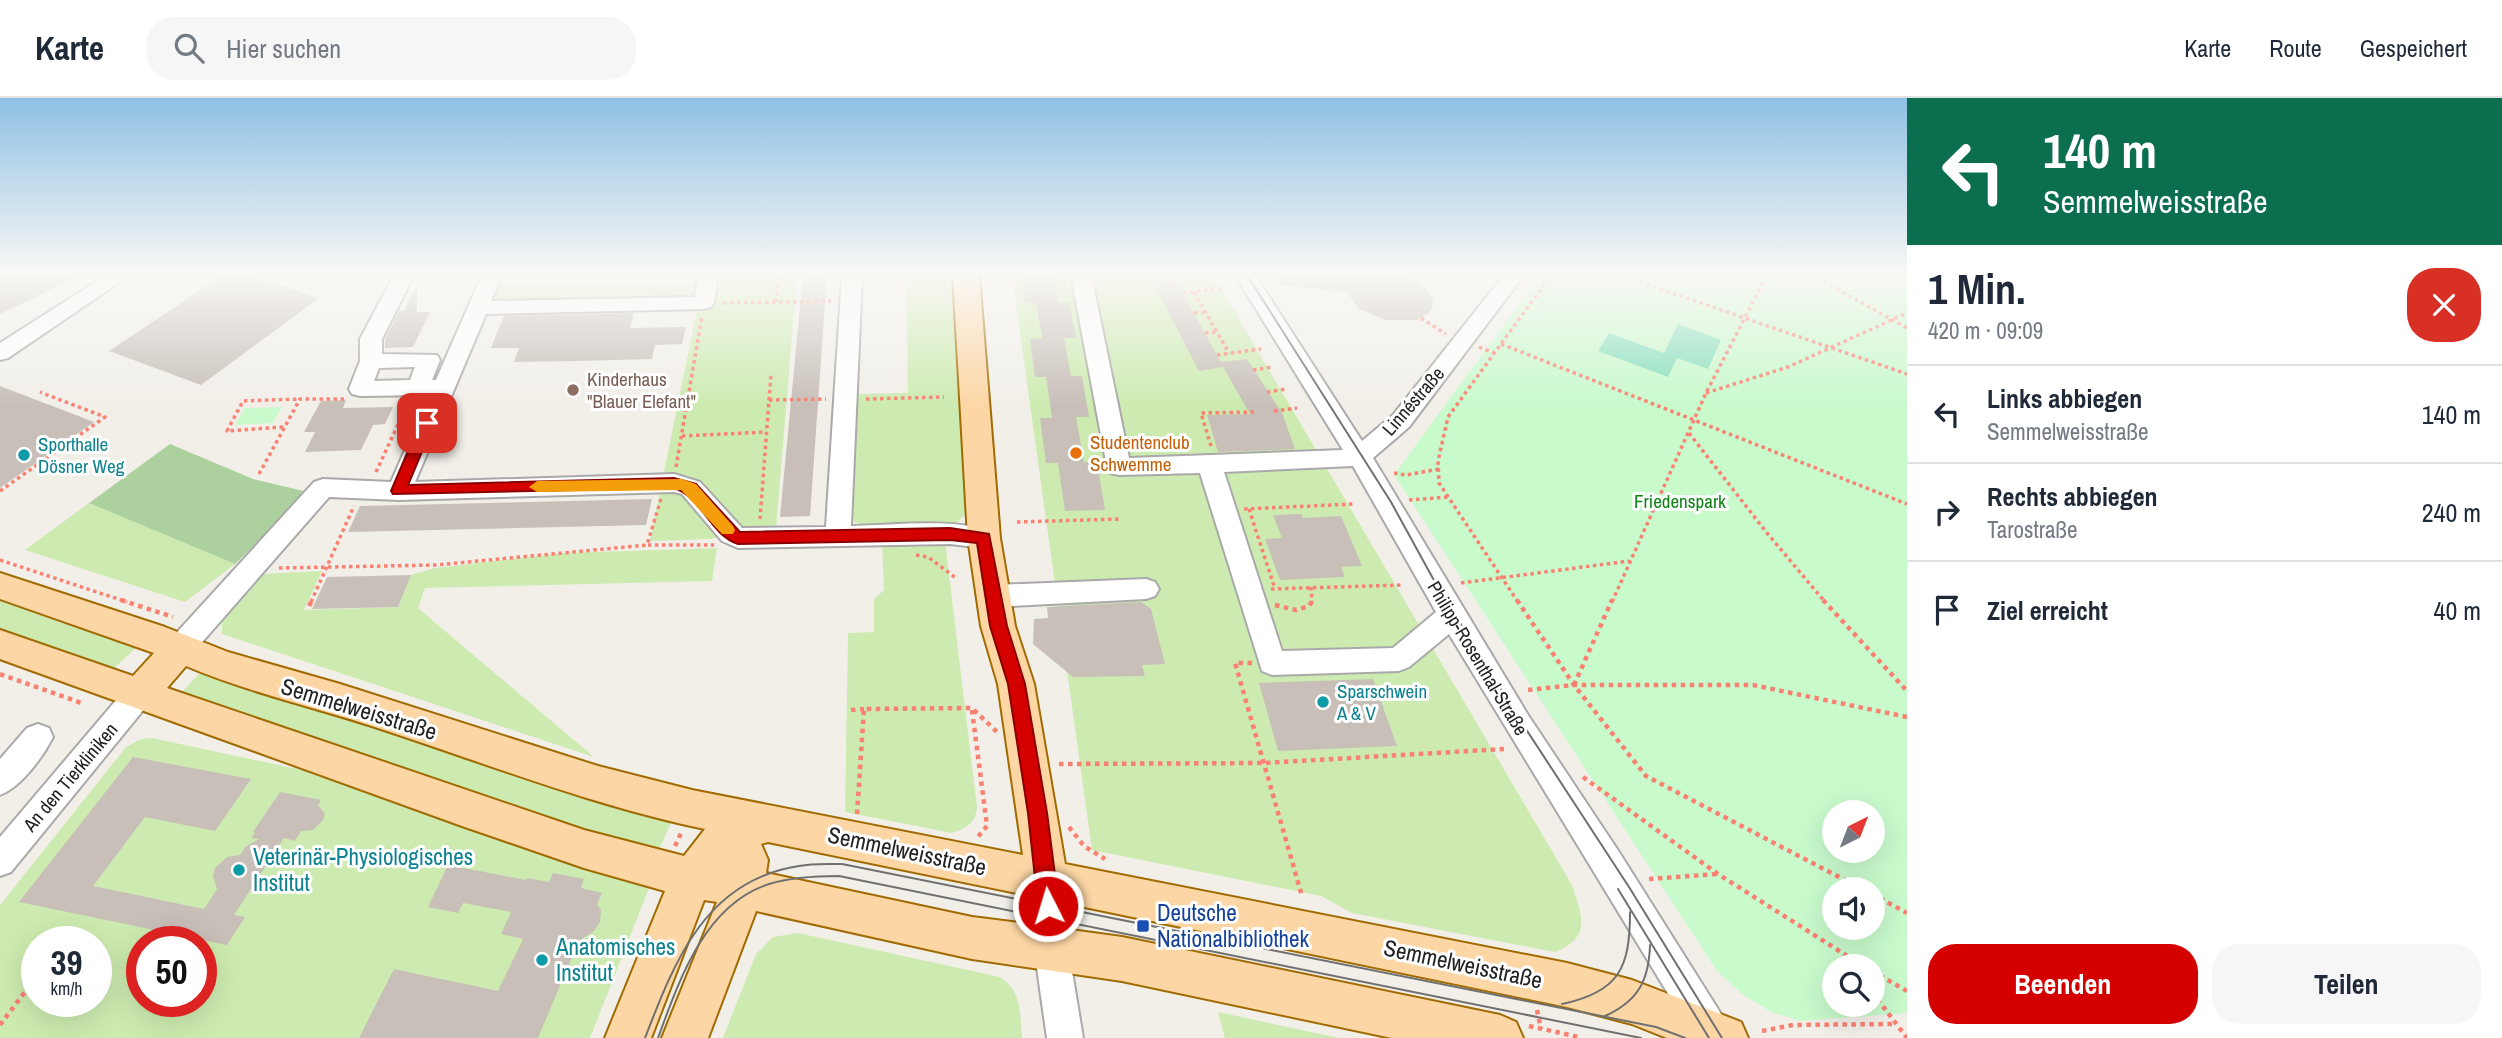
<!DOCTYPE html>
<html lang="de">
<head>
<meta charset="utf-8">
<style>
  :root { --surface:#fff; --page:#f6f6f7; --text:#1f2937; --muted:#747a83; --line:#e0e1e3; --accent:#d40000 }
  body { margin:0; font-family:"Archivo Narrow",sans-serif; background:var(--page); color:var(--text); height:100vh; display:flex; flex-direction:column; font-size:26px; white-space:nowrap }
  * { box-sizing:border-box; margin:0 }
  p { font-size:23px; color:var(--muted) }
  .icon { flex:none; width:38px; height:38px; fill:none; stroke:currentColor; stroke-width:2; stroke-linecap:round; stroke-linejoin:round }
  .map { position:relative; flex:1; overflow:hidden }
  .panel { display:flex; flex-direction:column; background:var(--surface); width:595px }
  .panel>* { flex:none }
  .top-card { background:#0b6e4f; color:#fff; overflow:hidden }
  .needle { width:46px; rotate:42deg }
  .controls { position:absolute; left:1822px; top:702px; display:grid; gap:14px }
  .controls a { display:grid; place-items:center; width:63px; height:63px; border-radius:50%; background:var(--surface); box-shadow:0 7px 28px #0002; font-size:35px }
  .speed { position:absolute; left:21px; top:828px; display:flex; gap:14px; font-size:35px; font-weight:700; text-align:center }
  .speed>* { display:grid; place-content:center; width:91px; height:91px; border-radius:50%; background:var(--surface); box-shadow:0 7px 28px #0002; line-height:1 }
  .speed small { font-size:18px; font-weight:400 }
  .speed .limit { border:10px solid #d22; background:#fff; color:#111 }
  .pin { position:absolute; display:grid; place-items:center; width:60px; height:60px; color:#fff; margin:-30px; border-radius:14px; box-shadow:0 4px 10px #0006 }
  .me { position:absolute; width:77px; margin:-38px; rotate:355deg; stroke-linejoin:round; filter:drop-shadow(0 0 5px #0008) }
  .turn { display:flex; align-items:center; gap:24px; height:147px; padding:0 21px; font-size:32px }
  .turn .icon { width:91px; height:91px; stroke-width:2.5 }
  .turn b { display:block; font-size:49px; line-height:60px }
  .round { display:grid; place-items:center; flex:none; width:74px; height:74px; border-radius:28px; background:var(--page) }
  .head { display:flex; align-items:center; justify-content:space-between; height:119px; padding:0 21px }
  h1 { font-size:42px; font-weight:700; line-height:52px }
  .cta { display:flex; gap:14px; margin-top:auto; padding:14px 21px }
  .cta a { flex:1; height:80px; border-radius:28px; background:var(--accent); color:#fff; font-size:28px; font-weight:700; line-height:80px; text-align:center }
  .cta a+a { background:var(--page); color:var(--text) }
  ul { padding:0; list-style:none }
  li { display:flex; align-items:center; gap:21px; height:98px; padding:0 21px; border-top:2px solid var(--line) }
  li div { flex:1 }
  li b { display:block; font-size:26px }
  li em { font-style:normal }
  header { display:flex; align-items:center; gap:42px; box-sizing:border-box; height:98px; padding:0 35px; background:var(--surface); border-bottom:2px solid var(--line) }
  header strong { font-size:33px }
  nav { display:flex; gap:38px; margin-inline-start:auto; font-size:24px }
  .search { width:490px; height:63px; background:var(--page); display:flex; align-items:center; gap:18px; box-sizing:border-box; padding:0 24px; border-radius:28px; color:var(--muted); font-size:26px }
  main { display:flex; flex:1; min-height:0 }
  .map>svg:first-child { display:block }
  .grass { fill:#cdebb0; fill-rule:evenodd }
  .forest { fill:#add19e }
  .park { fill:#c8facc; fill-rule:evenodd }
  .pitch { fill:#88e0be }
  .building { fill:#c7bfb8 }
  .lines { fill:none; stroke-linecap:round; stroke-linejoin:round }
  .minor-casing { stroke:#a9a9a9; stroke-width:4 }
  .major-casing { stroke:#a06b00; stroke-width:4 }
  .path-far1 { stroke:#fa8072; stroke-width:3.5; stroke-dasharray:3.5 3.5; stroke-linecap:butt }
  .path { stroke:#fa8072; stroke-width:4.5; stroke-dasharray:4.5 4.5; stroke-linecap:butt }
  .minor { fill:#fff; fill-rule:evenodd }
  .major { fill:#fcd6a4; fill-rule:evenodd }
  .tram { stroke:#707070; stroke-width:2 }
  .route { fill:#d40000; stroke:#8a0000; stroke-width:2 }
  .slow { fill:#f59e0b }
  .education-dot { fill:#8d6e63; stroke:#fff; stroke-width:2.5 }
  .food-dot { fill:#e8710a; stroke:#fff; stroke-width:2.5 }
  .culture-dot { fill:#0f9aa8; stroke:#fff; stroke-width:2.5 }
  .transit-dot { fill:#1a4fb4; stroke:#fff; stroke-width:2.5 }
  .labels { text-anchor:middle; stroke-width:6; stroke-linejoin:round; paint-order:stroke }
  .education-label { font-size:19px; fill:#785e54; stroke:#fff; text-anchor:start }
  .street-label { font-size:19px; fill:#222; stroke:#fff }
  .food-label { font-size:19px; fill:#c56008; stroke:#fff; text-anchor:start }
  .culture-label { font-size:19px; fill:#0d838f; stroke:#fff; text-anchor:start }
  .park-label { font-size:19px; fill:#0c8416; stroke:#fff }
  .near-street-label { font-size:23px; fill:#222; stroke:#fff }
  .near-culture-label { font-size:23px; fill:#0d838f; stroke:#fff; text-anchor:start }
  .near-transit-label { font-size:23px; fill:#164399; stroke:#fff; text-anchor:start }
</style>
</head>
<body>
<header>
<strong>Karte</strong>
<div class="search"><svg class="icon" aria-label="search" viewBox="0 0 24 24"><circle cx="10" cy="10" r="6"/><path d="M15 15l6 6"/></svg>Hier suchen</div>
<nav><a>Karte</a><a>Route</a><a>Gespeichert</a></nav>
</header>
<main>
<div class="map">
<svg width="1907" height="940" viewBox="0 0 1907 940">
  <rect width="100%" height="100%" fill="#f2efe9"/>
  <g class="grass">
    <path d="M704 177H797L776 431H750L711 441 650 443Z"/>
    <path d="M906 177H952L967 414 957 425 864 429 854 423 852 416 857 296 908 295Z"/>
    <path d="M1012 177H1213L1572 787C1582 818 1592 839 1555 854L1352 815 1321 798 1092 752Z"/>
    <path d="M498 187H698L694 204 488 207Z"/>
    <path d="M89 405 235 466 185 504 25 452Z"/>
    <path d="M945 443 977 710C975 726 966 730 952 735L845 714 848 535 874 534V501L884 492 882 445Z"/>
    <path d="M717 450 712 483 425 490 418 510 594 659 222 536V522L263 476 322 473 304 512 398 509 411 477 435 470 564 455Z"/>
    <path d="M0 499 140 546 110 574 0 536Z"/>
    <path d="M200 575 275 600 304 607 675 716 656 758 178 598Z"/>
    <path d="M152 640 302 672 649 790 590 940H0V807L126 649 141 641ZM37 844H96V903H37ZM142 844H201V903H142Z"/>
    <path d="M798 835 1000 879C1022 893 1020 916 1022 940H723L756 856 773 839Z"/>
    <path d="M1218 914 1339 940H1225Z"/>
  </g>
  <path class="forest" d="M170 346 253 381 308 394 235 466 89 405Z"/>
  <g class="park">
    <path d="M1540 177H1907V915L1801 923 1771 914 1742 896 1717 873 1394 377ZM1834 714H1872V752H1834ZM1834 791H1872V830H1834ZM1834 868H1872V906H1834Z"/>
    <path d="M282 309 273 325 235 327 245 310Z"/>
  </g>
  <path class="pitch" d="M1678 226 1721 242 1708 271 1677 260 1668 279 1598 253 1609 235 1664 255Z"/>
  <g class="building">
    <path d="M0 177H81L0 216Z"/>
    <path d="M223 177H247L319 200 201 287 109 253Z"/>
    <path d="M803 177H827L810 418 780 419Z"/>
    <path d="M1022 177H1054L1058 205 1069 204 1076 240H1064L1071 278H1082L1089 319H1076L1084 364H1097L1105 412 1065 413 1058 365H1046L1040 320H1052L1046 279H1035L1030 241 1042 240 1036 205H1025Z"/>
    <path d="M1281 177H1399L1415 183 1428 193 1433 202 1432 210 1428 216 1417 222H1385L1358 210 1347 194 1281 187Z"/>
    <path d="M1175 181 1221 264 1247 261 1282 315 1295 351 1218 354 1207 317 1250 316 1223 269 1199 273 1152 183Z"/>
    <path d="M417 187V214H430L413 249 385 250V242L399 213H404Z"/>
    <path d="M634 215 630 230 686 229 682 246 655 247 652 261 578 263 514 264 519 250H491L504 218Z"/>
    <path d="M0 288 94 324 0 390Z"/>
    <path d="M346 302 343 310 393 309 385 326 373 327 361 352 305 354 315 334H304L321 303Z"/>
    <path d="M652 401 646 427 348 434 360 408Z"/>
    <path d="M1301 416 1303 420 1341 418 1362 468 1341 469 1345 479 1280 482 1265 441 1282 440 1273 417Z"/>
    <path d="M411 477 398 509 312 511 327 479Z"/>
    <path d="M1141 504 1151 511 1165 566 1142 567 1145 578 1073 579 1033 546 1034 521 1048 520 1047 509Z"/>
    <path d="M1373 581 1397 648 1278 653 1259 585Z"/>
    <path d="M133 659 251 681 215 733 145 719 93 788 204 811 217 791 213 778 215 770 227 759 240 757 245 749 259 741 251 740 255 735 253 734 280 694 321 702 318 707 325 716 323 722 313 732 301 733 295 743 284 740 234 817 245 819 227 847 19 804Z"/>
    <path d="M448 767 526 782 527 780 549 784 553 775 584 781 581 790 602 795 597 806 601 812 600 824 593 834 583 840 575 852 538 940H359L394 871 498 893 523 841 501 836 511 814 463 805 458 815 428 809Z"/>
  </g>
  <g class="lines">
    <g class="minor-casing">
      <g id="minor">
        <path d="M107 177H130L8 260 0 262V245Z"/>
        <path d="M394 177H414L382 241V256L437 257 440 262 432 282H436L482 177H502L491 203 695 199 698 177H718L714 205 711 209 704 211 486 216 415 384 674 376 700 384 742 430 826 429 842 177H862L851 428C897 427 949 420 993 433L997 440 993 447 984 450 950 446 738 450 722 443 682 396 674 394 399 402 329 399 190 558 180 561 170 558 166 550 170 542 314 384 323 381 391 384 429 297 360 298 352 296 349 291 360 263V241ZM415 269 410 282 374 283 379 270Z"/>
        <path d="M1071 177H1091L1129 360 1343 352 1235 177H1255L1362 343 1393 317 1504 177H1524L1409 329 1373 360 1528 617 1619 754 1728 927 1733 940H1695L1449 536 1409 569 1399 573 1272 577 1262 573 1200 375 1119 377 1110 375 1107 369ZM1353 368 1436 514 1393 550 1282 553 1224 374Z"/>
        <path d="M1146 481 1155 484 1159 491 1155 498 1146 501 994 509 985 505 981 498 985 491 994 487Z"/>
        <path d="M139 584 149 587 153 596 149 605 11 774 0 778V739L129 587Z"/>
        <path d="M38 626 49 630 53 639C43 659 21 689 0 697V661L27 630Z"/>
        <path d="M1051 832 1063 837 1068 849 1083 940H1047L1034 849 1039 837Z"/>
      </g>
    </g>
    <g class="major-casing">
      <path id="major" d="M953 177H979L1000 440 1015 528 1034 586 1065 766 1567 865 1632 882 1741 924 1748 940H1667L1632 926 1567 909 1070 806 1071 832 1122 839 1500 917 1516 924 1523 940H1392L1122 883 972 861 756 813 708 940H662L717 804 704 802 651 940H605L665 793 584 770 462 728 0 561V532L133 578 154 555 0 501V475L165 529 228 554 340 586 598 668 692 692 1023 757 998 586 981 528 968 440ZM186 568C250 595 318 610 384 632 490 667 595 708 705 731L684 758 584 732 167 590ZM768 744 1027 797 1028 826 972 819 766 775 768 762 761 746Z"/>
    </g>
    <g class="path-far1">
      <path d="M1198 177H1201"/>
      <path d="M1620 177 1907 276"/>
      <path d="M1812 177 1907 230"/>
      <path d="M1194 194 1229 255"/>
      <path d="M1183 195 1225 190"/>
      <path d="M776 204 779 177"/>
      <path d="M723 205 831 203"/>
      <path d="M1194 215 1205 214"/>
      <path d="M1421 220 1446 236"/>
      <path d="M1205 235 1217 234"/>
      <path d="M1501 246 1907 406"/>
      <path d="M1479 249 1494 255"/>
      <path d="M1217 257 1261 251"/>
      <path d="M1253 272 1272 269"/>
      <path d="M1267 294 1286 291"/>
      <path d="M1706 295 1788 269 1907 215"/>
      <path d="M866 301 944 299"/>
      <path d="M769 302 826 301"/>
      <path d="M1274 313 1297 310"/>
      <path d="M283 329 227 333 243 303 300 301"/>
      <path d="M1689 335 1767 435 1825 504"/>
      <path d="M682 338 765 334"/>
      <path d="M1211 348 1201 315 1254 314"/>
      <path d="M676 369 702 218"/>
      <path d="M376 374 408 305"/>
      <path d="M1394 375 1406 377 1439 371"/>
      <path d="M259 376 300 301H345"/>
      <path d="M0 393 105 319 40 294"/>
      <path d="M661 401 647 447H714"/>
      <path d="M1409 402 1448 399"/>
      <path d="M1244 411 1354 406"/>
      <path d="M1249 411 1275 491"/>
      <path d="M760 421 771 276"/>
      <path d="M1017 424 1120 421"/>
      <path d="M916 457 928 459 956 480"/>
      <path d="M0 462 127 504"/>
      <path d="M279 470 436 467 647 447"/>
      <path d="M1461 485 1629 463"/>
      <path d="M1311 489 1312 504"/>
      <path d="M1271 491 1403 487"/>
      <path d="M311 504 354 408"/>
      <path d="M1518 504 1439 385 1438 363 1448 319 1551 177"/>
      <path d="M1612 504 1706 295 1767 177"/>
    </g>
    <g class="path">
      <path d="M121 502 173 519"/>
      <path d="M1517 502 1574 587 1646 678 1862 791"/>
      <path d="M1823 502 1907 593"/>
      <path d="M1275 507 1296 512 1309 508 1313 502"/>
      <path d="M309 508 312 502"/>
      <path d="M1252 565H1235L1302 798"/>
      <path d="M0 576 84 606"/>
      <path d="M1574 587 1612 502"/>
      <path d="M1528 592 1574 587H1753L1907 619"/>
      <path d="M851 612 864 611"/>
      <path d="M972 612 987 728 977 740"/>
      <path d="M1059 666 1264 665 1504 651"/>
      <path d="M1583 679 1718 776 1863 868"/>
      <path d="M857 716 864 611 972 610 997 634"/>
      <path d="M1069 729 1084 748 1105 761"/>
      <path d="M675 748 682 733"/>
      <path d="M1649 781 1717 776"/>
      <path d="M1872 796 1907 815"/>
      <path d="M62 844 72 830"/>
      <path d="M1872 873 1907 893"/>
      <path d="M1872 894 1907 940"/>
      <path d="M1537 912 1541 931"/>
      <path d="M0 927 37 878"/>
      <path d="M1529 928 1579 939"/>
      <path d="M1762 933 1793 927 1894 926"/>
    </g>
    <use href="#minor" class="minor"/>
    <use href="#major" class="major"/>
    <g class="tram">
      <path d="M1247 177 1391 404 1436 486 1522 625 1629 789 1722 940"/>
      <path d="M1618 791 1709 940"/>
      <path d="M1562 906C1619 894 1630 870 1630 814"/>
      <path d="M1603 919C1637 904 1649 884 1650 847"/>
      <path d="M645 940C675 862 706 782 799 768 813 765 828 766 842 766L1656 929 1685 940"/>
      <path d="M658 940C679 883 704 807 769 786 792 779 815 778 839 778L1641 940"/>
    </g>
  </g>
  <linearGradient id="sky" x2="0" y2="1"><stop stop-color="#8fc0e4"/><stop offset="0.57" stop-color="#f9f8f5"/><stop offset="1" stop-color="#f9f8f5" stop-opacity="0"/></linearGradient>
  <rect width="1907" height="308" fill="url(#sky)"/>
  <path class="route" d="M427 320 434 325 408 387 674 380 696 386 740 434 950 430 989 436 1007 528 1025 586 1047 715 1059 808 1056 815 1048 818 1041 815 1038 808 1028 715 1008 586 990 528 977 445 950 442 738 446C710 437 702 399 674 390L393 396 391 393 420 325Z"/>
  <path class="slow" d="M682 381 696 386 733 428 735 432 733 436H722L681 392 537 394 529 389 537 383Z"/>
  <circle class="education-dot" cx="573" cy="292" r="7"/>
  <circle class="food-dot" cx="1076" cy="355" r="7"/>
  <g class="culture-dot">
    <circle cx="24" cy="357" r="7"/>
    <circle cx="1323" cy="604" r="7"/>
    <circle cx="239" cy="772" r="7"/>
    <circle cx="542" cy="862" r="7"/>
  </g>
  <rect class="transit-dot" x="1136" y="821" width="14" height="14" rx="3.5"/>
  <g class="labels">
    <g class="education-label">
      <text x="587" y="288">Kinderhaus<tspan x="587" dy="22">"Blauer Elefant"</tspan></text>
    </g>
    <g class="street-label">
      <text transform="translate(1413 303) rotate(-49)" y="7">Linnéstraße</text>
      <text transform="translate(1478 560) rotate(59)" y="7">Philipp-Rosenthal-Straße</text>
      <text transform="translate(70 679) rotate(-50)" y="7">An den Tierkliniken</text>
    </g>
    <g class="food-label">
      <text x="1090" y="351">Studentenclub<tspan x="1090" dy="22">Schwemme</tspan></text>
    </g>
    <g class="culture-label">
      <text x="38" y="353">Sporthalle<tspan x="38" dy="22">Dösner Weg</tspan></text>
      <text x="1337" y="600">Sparschwein<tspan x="1337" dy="22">A &amp; V</tspan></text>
    </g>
    <g class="park-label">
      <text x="1680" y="410">Friedenspark</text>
    </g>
    <g class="near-street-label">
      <text transform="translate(359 611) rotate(17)" y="8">Semmelweisstraße</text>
      <text transform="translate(907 753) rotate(12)" y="8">Semmelweisstraße</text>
      <text transform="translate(1463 866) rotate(12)" y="8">Semmelweisstraße</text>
    </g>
    <g class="near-culture-label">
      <text x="253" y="767">Veterinär-Physiologisches<tspan x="253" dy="26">Institut</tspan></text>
      <text x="556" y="857">Anatomisches<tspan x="556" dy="26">Institut</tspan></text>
    </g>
    <g class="near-transit-label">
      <text x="1157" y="823">Deutsche<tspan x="1157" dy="26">Nationalbibliothek</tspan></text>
    </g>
  </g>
</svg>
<div class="controls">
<a><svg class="needle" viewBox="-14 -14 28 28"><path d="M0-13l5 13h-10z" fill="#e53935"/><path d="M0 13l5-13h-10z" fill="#747a83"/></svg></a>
<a><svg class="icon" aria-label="sound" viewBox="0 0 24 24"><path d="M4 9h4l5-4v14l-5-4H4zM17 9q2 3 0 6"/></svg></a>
<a><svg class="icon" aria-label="search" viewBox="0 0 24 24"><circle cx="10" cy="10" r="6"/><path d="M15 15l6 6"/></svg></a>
</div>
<div class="speed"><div>39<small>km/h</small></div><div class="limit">50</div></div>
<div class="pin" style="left:427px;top:325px;background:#d93025"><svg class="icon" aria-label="arrive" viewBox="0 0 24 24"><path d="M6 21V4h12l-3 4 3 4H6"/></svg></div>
<svg class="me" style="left:1048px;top:808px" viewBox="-20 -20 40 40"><circle r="17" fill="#d40000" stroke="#fff" stroke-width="3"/><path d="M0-11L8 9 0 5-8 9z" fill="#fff"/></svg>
</div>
<section class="panel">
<div class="top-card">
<div class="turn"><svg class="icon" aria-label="left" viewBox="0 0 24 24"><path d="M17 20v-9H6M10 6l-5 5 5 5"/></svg><div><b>140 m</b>Semmelweisstraße</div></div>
</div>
<div class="head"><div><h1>1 Min.</h1><p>420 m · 09:09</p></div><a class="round" style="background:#d93025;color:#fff"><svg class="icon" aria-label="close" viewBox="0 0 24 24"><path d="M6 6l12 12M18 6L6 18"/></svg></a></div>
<ul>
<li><svg class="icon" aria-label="left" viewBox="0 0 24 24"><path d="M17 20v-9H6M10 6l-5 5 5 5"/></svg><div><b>Links abbiegen</b><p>Semmelweisstraße</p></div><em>140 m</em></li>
<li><svg class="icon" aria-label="right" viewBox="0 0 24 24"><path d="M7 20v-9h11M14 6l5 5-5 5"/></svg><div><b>Rechts abbiegen</b><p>Tarostraße</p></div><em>240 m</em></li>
<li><svg class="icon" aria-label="arrive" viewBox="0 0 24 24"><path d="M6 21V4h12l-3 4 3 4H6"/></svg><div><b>Ziel erreicht</b></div><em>40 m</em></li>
</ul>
<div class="cta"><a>Beenden</a><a>Teilen</a></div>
</section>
</main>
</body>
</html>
